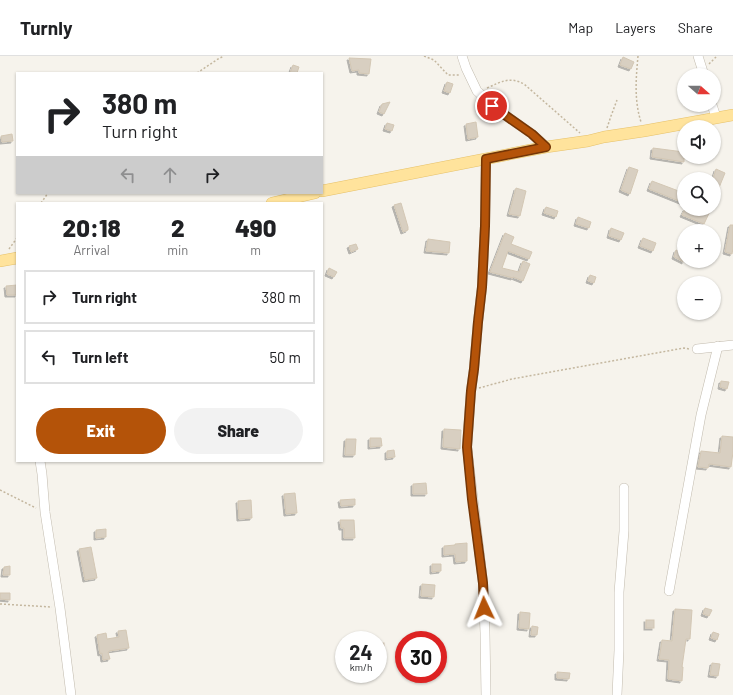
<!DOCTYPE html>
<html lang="en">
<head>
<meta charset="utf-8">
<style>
  :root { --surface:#fff; --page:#f2f2f2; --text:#202124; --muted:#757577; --line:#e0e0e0; --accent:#b45309 }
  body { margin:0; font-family:Barlow,sans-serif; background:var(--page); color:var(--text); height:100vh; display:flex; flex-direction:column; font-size:15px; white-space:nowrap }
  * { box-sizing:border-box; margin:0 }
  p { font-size:13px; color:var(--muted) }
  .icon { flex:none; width:22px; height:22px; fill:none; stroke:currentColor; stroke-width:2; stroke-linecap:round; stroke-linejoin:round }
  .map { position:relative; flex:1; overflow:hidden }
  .drawer { position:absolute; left:16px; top:146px; width:307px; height:260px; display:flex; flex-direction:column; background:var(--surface); border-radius:0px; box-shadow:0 1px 3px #0004 }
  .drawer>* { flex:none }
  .banner { position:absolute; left:16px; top:16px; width:307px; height:122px; border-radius:0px; box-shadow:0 1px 3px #0004; background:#fff; color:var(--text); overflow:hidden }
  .needle { width:26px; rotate:111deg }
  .fabs { position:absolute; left:677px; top:12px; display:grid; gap:8px }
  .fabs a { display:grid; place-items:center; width:44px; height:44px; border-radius:50%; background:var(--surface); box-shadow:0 1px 3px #0004; font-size:20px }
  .speed { position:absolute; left:335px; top:575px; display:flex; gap:8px; font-size:20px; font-weight:700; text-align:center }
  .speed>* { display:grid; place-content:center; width:52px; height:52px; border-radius:50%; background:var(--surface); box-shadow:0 1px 3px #0004; line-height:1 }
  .speed small { font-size:10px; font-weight:400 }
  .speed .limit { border:6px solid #d22; background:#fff; color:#111 }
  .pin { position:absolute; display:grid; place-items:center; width:34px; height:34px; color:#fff; margin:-17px; border:2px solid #fff; border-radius:50%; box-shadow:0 1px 4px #0007 }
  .me { position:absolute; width:44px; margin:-22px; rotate:358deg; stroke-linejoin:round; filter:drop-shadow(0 0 3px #0008) }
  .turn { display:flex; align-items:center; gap:14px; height:84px; padding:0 20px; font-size:18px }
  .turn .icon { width:52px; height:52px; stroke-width:2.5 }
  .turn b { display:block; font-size:28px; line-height:34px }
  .lanes { display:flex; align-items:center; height:38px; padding:0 20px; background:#0003; justify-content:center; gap:20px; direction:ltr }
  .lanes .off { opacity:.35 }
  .eta { display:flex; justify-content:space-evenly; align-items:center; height:68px; text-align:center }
  .eta b { font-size:24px; font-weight:800; line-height:28px }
  .button { display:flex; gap:8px; margin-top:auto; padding:8px 20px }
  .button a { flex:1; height:46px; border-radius:24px; background:var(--accent); color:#fff; font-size:16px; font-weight:800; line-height:46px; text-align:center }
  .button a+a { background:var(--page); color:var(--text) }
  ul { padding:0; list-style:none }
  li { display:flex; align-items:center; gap:12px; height:54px; margin:0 8px 6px; padding:0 12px; border:2px solid var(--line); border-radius:0px }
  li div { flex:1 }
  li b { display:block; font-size:15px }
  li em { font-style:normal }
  header { display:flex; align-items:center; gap:24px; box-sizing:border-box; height:56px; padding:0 20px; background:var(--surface); border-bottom:1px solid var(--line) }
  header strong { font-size:19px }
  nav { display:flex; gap:22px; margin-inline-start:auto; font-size:14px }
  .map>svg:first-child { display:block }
  .building { fill:#d8cfc1; stroke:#d3c7b4; filter:url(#shadow) }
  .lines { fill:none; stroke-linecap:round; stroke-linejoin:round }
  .minor-casing { stroke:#c2bbae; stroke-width:10 }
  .major-casing { stroke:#e6c16a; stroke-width:12 }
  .path { stroke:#c4b79f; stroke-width:1.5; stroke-dasharray:2 2; stroke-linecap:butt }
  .minor { stroke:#fff; stroke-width:9 }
  .major { stroke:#ffe39c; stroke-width:11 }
  .route-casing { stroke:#753606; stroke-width:10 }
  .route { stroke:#b45309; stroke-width:7 }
</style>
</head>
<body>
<header>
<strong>Turnly</strong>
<nav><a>Map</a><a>Layers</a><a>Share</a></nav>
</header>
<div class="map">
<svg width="733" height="639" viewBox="0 0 733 639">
  <defs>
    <filter id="shadow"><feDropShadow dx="-2" dy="2" stdDeviation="0" flood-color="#0004"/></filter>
  </defs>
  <rect width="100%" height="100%" fill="#f6f3ec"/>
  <g class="building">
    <path d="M623 1 634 6 631 13 620 9Z"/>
    <path d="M349 2 371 3 369 18 359 17V14L352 15Z"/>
    <path d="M293 9 299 11 297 17H290Z"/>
    <path d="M447 26 453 28 450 37 444 35Z"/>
    <path d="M390 46 384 58 379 56 382 48Z"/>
    <path d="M476 66 478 81 468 83 466 68Z"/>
    <path d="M387 67 394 69 392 75 385 73Z"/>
    <path d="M12 78 13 85 2 86 1 80Z"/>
    <path d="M653 92 684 96V106L652 101Z"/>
    <path d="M629 111 638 114 630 138 621 134Z"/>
    <path d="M716 113 725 117 714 144V123H713Z"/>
    <path d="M652 125 684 137V147L649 133Z"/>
    <path d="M516 132 526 135 520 160 509 158Z"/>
    <path d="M401 147 408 171V174L403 176 394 149Z"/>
    <path d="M546 151 558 155 556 161 544 157Z"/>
    <path d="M685 153H690L700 157 701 153H711L704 168 682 159Z"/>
    <path d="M578 161 591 166 589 172 576 168Z"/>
    <path d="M730 169H733V192L732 198 725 196Z"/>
    <path d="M611 172 624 177 621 184 609 180Z"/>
    <path d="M505 177 514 181 511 188 532 196 529 203 508 195 502 212 519 216 523 205 530 208 523 225 513 221V222L490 216Z"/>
    <path d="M643 182 656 187 653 195 640 190Z"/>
    <path d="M428 183 450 186 449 197 426 195Z"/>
    <path d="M356 188 358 193 351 196 349 190Z"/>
    <path d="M676 194 684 197V206L674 201Z"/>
    <path d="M329 212 337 216 334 221 327 218Z"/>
    <path d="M590 219 596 221 594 227 588 225Z"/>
    <path d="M17 229V239H7L6 230Z"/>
    <path d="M721 325 729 326 727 333 720 331Z"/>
    <path d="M444 373 461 374 460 393 443 391Z"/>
    <path d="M722 380 733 381V396L731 411 709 408 708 412 698 411 701 395 720 397Z"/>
    <path d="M370 382H381L382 390 370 391Z"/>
    <path d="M346 383H356L355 399H345Z"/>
    <path d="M394 394 395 401 387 402V395Z"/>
    <path d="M426 427 427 438H413V428Z"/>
    <path d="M295 437 297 457 286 458 284 438Z"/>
    <path d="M355 443V449L341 450 340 444Z"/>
    <path d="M251 444 252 462 239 463 238 445Z"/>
    <path d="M340 464H354L355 482H344V472H341Z"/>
    <path d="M106 473V481L96 482V474Z"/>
    <path d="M467 487V505L456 506 455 498 444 499V490L455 489V488Z"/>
    <path d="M91 491 97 522 85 524 79 493Z"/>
    <path d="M432 508H441V515L432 516Z"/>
    <path d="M10 510V519H3L4 511Z"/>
    <path d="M422 528 435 529 434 541 421 540Z"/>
    <path d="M0 537H10V544L0 543Z"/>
    <path d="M705 552 712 554 709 560 703 558Z"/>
    <path d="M675 553 692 554 690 583H686L682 611H683L682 625 668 623 669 604 659 603 662 584 672 585Z"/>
    <path d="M520 556 530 557 529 573 519 572Z"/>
    <rect x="646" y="564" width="8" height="8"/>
    <path d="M532 570 538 571 537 579H531Z"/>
    <path d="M126 574 129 592 109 595V596H108L110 603 103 604 102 597 100 598 97 579 106 577 107 583 119 581 118 575Z"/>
    <path d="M713 576 719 578 717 584 711 582Z"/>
    <rect x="378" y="587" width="6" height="11"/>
    <path d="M712 607 720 608 718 620 710 619Z"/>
    <path d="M557 616 570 617 569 623 557 622Z"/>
  </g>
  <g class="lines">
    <g class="minor-casing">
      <g id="minor">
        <path d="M462 0 466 12 477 35 502 57 532 78 546 91"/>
        <path d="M698 0 704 19"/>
        <path d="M712 49 716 61"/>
        <path d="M486 103 485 170 482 231 478 266 474 313 471 335 467 391 473 443 483 527 485 577 486 639"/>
        <path d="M697 293 733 289"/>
        <path d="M40 405 42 418 45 456 60 552 71 639"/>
        <path d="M669 535 701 359 718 290"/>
        <path d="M617 639 619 594V536L624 475V432"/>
      </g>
    </g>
    <g class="major-casing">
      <g id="major">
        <path d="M322 135 546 91 588 85 604 81 644 75 733 59"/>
        <path d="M272 147 315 137"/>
        <path d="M0 205 17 202"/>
      </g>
    </g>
    <g class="path">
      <path d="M424 0 434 4 448 19H460"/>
      <path d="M638 0C636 22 634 44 641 66"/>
      <path d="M709 8 717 0"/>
      <path d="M197 17 218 3 224 0"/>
      <path d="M487 32C501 26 509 20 524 28L580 77"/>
      <path d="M607 72 611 60 617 44"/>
      <path d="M41 147 48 137"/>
      <path d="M9 193 17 182"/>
      <path d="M479 332 512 323 684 292 689 293"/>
      <path d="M0 434 36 452"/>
      <path d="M0 548 52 551"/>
    </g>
    <use href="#minor" class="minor"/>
    <use href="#major" class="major"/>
  </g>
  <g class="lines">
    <g class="route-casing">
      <path id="route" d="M484 552 483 527 472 443 467 391 471 335 474 313 478 266 482 231 485 170 486 103 546 91 532 78 492 50"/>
    </g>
    <use href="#route" class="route"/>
  </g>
</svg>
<div class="fabs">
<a><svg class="needle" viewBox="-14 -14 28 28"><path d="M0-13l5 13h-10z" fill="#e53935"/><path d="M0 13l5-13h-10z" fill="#757577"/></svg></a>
<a><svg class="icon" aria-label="sound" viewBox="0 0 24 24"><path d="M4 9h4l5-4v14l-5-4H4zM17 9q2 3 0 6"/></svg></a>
<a><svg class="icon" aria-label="search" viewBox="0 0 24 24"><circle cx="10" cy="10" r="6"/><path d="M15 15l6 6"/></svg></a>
<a>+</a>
<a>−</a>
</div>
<div class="speed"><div>24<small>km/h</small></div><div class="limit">30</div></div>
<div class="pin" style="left:492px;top:50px;background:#d93025"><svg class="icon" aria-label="arrive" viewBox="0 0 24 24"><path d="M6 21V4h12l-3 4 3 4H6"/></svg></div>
<svg class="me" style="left:484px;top:552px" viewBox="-20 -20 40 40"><path d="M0-17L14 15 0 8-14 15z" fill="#b45309" stroke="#fff" stroke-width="4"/></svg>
<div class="banner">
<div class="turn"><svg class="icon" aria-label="right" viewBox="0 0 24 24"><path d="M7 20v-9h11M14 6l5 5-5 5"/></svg><div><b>380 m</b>Turn right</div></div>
<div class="lanes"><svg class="icon off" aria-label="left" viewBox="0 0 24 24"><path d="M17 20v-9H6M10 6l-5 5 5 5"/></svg><svg class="icon off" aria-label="ahead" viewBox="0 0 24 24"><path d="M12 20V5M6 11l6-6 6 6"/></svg><svg class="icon" aria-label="right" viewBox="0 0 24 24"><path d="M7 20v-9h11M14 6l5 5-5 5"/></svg></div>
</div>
<section class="drawer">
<div class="eta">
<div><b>20:18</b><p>Arrival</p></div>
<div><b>2</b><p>min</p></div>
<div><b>490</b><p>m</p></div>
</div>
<ul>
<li><svg class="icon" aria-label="right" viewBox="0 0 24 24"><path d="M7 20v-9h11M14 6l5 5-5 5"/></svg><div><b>Turn right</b></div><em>380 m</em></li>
<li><svg class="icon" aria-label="left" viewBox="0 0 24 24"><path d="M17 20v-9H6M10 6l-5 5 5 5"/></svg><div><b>Turn left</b></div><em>50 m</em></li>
</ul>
<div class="button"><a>Exit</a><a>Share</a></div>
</section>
</div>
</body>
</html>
